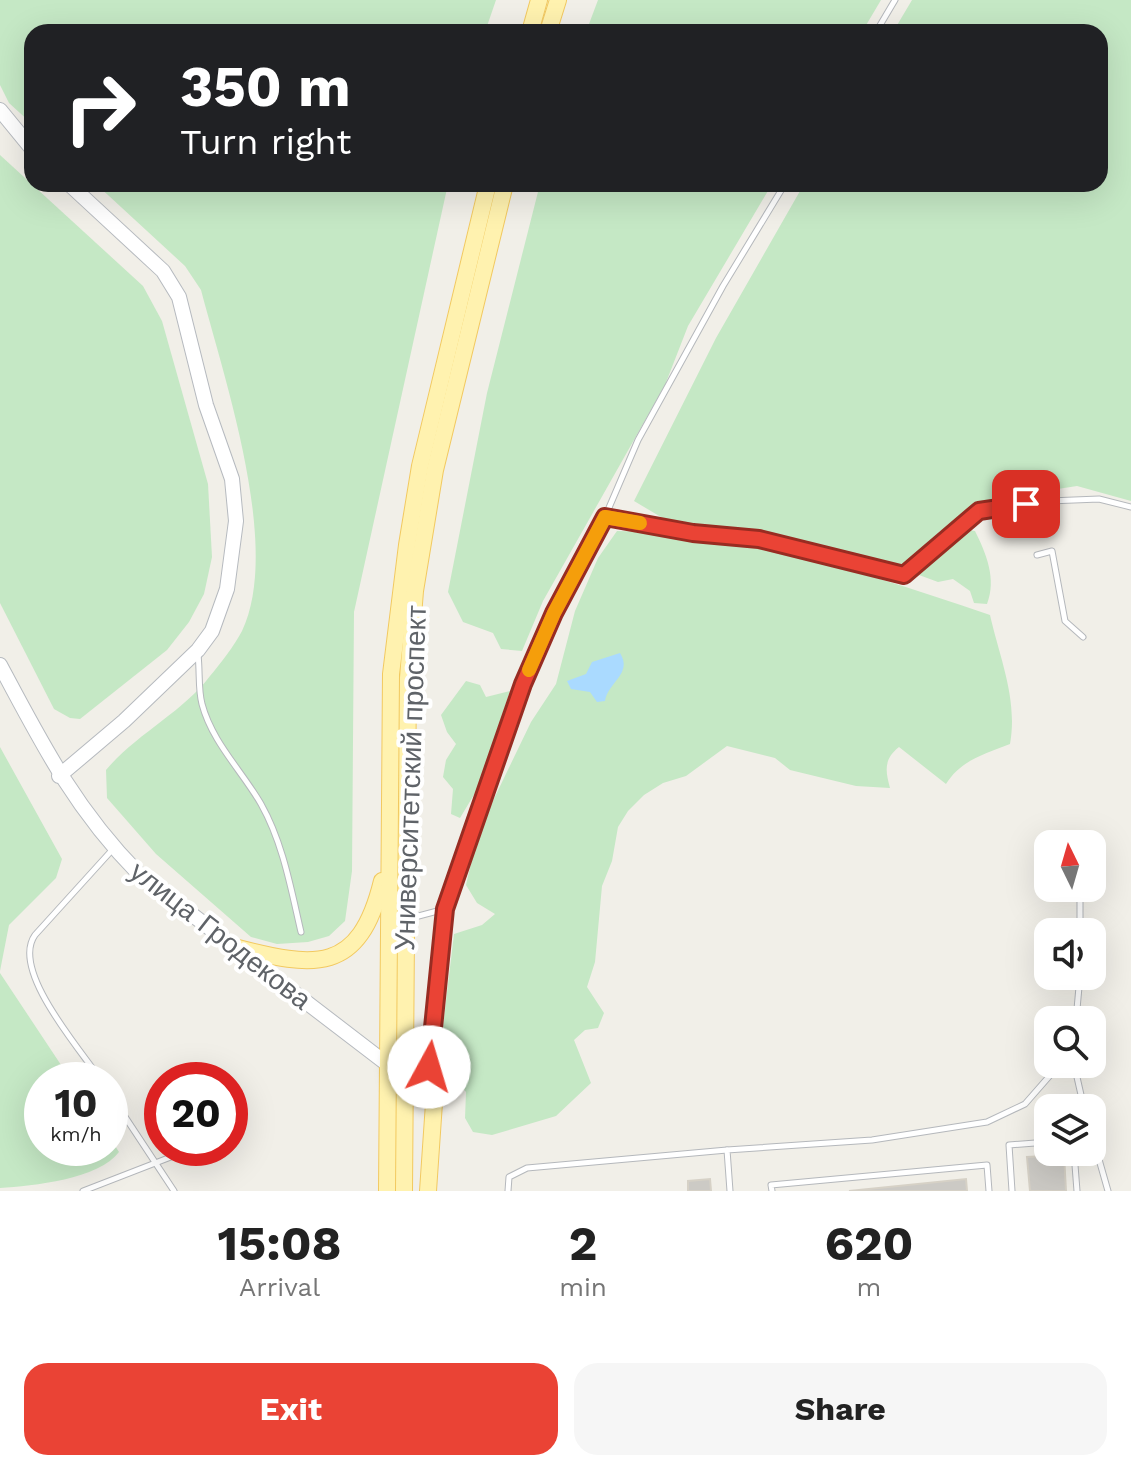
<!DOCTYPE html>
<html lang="en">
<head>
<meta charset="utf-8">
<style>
  :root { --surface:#fff; --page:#f6f6f6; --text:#222; --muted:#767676; --accent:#ea4335 }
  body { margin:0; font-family:"Work Sans",sans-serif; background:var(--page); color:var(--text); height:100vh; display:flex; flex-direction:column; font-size:30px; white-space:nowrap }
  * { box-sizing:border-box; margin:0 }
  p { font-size:26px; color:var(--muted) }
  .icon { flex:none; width:44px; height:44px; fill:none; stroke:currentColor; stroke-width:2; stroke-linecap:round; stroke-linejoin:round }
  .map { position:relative; height:1191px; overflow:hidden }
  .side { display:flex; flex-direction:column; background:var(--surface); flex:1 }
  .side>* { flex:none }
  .top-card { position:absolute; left:24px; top:24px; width:1084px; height:168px; border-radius:24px; box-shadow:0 8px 32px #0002; background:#202124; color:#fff; overflow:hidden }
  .needle { width:52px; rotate:355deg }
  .controls { position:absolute; left:1034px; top:830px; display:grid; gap:16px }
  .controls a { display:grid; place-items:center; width:72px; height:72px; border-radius:16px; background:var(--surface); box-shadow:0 8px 32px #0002; font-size:40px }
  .speed { position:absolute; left:24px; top:1062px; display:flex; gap:16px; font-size:40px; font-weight:700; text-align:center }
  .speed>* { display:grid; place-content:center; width:104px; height:104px; border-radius:50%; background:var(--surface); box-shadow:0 8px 32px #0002; line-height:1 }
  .speed small { font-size:20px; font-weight:400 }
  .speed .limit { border:12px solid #d22; background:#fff; color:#111 }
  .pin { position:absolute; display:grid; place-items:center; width:68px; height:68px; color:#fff; margin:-34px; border-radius:16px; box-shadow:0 4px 12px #0006 }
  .me { position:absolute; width:88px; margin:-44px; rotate:6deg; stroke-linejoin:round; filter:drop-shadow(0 0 6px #0008) }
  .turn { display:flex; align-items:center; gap:28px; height:168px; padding:0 24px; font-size:36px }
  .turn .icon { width:104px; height:104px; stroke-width:2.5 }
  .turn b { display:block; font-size:56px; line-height:68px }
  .eta { display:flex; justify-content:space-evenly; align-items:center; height:136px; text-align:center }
  .eta b { font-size:48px; font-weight:700; line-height:56px }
  .cta { display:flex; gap:16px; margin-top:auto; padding:16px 24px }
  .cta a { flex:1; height:92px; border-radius:24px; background:var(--accent); color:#fff; font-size:32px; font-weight:700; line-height:92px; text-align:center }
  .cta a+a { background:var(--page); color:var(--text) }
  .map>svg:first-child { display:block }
  .green { fill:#c5e8c5 }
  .water { fill:#aadaff }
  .building { fill:#cccac5; stroke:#d6d1c6; stroke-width:2 }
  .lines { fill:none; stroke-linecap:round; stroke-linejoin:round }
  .lane-casing { stroke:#b5b8bc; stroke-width:7 }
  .secondary-casing { stroke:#b6babf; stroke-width:16 }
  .primary-casing { stroke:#f2c960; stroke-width:18 }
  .lane { stroke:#fff; stroke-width:5 }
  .secondary { stroke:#fff; stroke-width:14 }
  .primary { stroke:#fff2af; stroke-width:16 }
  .route-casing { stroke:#982c22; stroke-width:20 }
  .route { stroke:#ea4335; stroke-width:14 }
  .slow { stroke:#f59e0b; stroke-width:14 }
  .labels { text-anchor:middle; stroke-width:8; stroke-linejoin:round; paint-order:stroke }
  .street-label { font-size:28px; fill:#5f6368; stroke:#fff }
</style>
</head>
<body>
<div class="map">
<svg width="1131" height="1191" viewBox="0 0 1131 1191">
  <rect width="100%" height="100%" fill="#f1efe8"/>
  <g class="green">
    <path d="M0 0H496L485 32H32V124L9 103 0 85Z"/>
    <path d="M598 0H881L862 32H586Z"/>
    <path d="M912 0H1131V501L1077 486 988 500 939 532 901 567 881 565 761 534 671 523 634 501 716 338 804 184H1100V32H893Z"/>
    <path d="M0 155 143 286 162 321 208 484 212 557 204 594 189 622 167 650 80 719 70 718 54 709 0 603Z"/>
    <path d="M96 184H448L354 612 352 871 345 921 329 936 308 942 277 944 251 937 156 854 107 798 106 770C135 735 183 712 210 676 221 663 234 646 242 631 282 547 224 378 201 290L185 266Z"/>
    <path d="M540 184H772L688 326 665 385 543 601 522 651 501 649 493 633 463 622 448 592 487 393Z"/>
    <path d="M963 529 975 531C986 553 997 579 987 604L974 603 970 591 953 579 938 582 919 575V563Z"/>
    <path d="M617 531C744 533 870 574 990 615 1000 659 1018 699 1010 744 985 754 961 760 946 784L899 747C884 759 885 770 890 788L856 786 790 770 775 758 727 746 686 776 663 783 644 795 628 811 618 827 612 861 602 886 595 962 587 987 604 1013 598 1028 585 1030 574 1040 591 1083 556 1116 492 1135 473 1132 465 1118 466 1092 454 1078 441 1043 454 934 482 925 495 914 477 903 466 885 477 837 490 807 531 722 556 684 575 611 598 558Z"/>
    <path d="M466 681 480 685 486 697 510 691 478 788 460 818 451 814 453 789 443 777 446 760 456 744 447 732 441 715Z"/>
    <path d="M0 747 62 859 56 878 9 925 0 971Z"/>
    <path d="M0 973 71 1080H42V1148H110V1138L119 1152C99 1179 33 1186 0 1188Z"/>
  </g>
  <path class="water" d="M620 653C633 674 608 682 605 701L597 702 590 692 571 689 567 681 586 674 592 662Z"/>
  <g class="building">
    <path d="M1064 1155 1066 1191H1030L1027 1157Z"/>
    <path d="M710 1179 711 1191H688V1181Z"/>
    <path d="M966 1179 967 1191H849Z"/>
  </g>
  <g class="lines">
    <g class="lane-casing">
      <g id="lane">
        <path d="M876 32 895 0"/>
        <path d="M605 517 693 533 759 539 904 575 979 511 1049 501 1099 499 1131 507"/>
        <path d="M1037 555 1052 551 1065 621 1083 637"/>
        <path d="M198 655C200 671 198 689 202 704 212 742 242 771 261 804 283 843 291 889 301 932"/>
        <path d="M411 918 445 909"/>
        <path d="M1080 932V888"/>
        <path d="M1076 1020 1080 976"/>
        <path d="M1074 1064 1084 1108"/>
        <path d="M429 1067 445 909 523 684 554 613 605 517 638 440 723 286 785 184"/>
        <path d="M101 1080C80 1049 10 970 35 935L113 849"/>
        <path d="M110 1094 174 1191"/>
        <path d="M1092 1135 1108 1191"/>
        <path d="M1074 1152 1077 1191"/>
        <path d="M83 1191 194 1148"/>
        <path d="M508 1191 509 1177 527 1168 727 1150"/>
        <path d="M730 1191 727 1150 872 1140 987 1122 1025 1104 1060 1064"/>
        <path d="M772 1191 771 1185 987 1165 989 1191"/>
        <path d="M1012 1191 1009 1145 1048 1142"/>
      </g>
    </g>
    <g class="secondary-casing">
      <g id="secondary">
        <path d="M0 110 32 149"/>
        <path d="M0 665C42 744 75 809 139 874L387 1064 404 1065"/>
        <path d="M59 776 124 721 198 650 212 631 227 589 236 521 232 479 206 405 179 297 163 271 69 184"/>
      </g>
    </g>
    <g class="primary-casing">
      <g id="primary">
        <path d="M530 32 539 0"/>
        <path d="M548 32 558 0"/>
        <path d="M234 947C315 968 359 975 382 881"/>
        <path d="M404 1065 427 1084 434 1103 428 1191"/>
        <path d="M387 1191 391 674 407 545 420 466 488 184"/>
        <path d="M404 1191 408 678 415 591 435 470 505 184"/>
      </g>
    </g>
    <use href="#lane" class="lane"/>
    <use href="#secondary" class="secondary"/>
    <use href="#primary" class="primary"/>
  </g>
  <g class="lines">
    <g class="route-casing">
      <path id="route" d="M429 1067 445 909 523 684 554 613 605 517 693 533 759 539 904 575 979 511 1026 504"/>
    </g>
    <use href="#route" class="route"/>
    <path class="slow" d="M529 670 554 613 605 517 640 523"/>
  </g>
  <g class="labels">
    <g class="street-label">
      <text transform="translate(410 778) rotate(-88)" y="10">Университетский проспект</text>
      <text transform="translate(221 935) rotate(38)" y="10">улица Гродекова</text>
    </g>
  </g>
</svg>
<div class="controls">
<a><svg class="needle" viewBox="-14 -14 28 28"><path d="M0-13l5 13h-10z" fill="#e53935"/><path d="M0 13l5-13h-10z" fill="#767676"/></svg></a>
<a><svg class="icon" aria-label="sound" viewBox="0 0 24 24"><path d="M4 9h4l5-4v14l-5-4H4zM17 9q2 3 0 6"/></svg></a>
<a><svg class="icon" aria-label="search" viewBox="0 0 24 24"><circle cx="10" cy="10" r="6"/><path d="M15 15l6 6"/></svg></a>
<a><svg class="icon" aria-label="layers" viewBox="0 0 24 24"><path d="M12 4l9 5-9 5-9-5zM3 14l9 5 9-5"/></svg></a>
</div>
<div class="speed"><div>10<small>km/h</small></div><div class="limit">20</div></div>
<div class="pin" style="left:1026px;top:504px;background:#d93025"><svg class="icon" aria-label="arrive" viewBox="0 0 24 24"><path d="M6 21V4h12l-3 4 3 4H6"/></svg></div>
<svg class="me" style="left:429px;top:1067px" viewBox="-20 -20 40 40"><circle r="19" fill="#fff"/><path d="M0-13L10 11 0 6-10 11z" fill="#ea4335"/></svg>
<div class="top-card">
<div class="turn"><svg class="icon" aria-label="right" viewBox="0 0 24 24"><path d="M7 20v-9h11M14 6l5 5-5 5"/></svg><div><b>350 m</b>Turn right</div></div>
</div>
</div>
<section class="side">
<div class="eta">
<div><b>15:08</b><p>Arrival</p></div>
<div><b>2</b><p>min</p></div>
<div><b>620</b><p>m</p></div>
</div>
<div class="cta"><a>Exit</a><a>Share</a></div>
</section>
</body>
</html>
